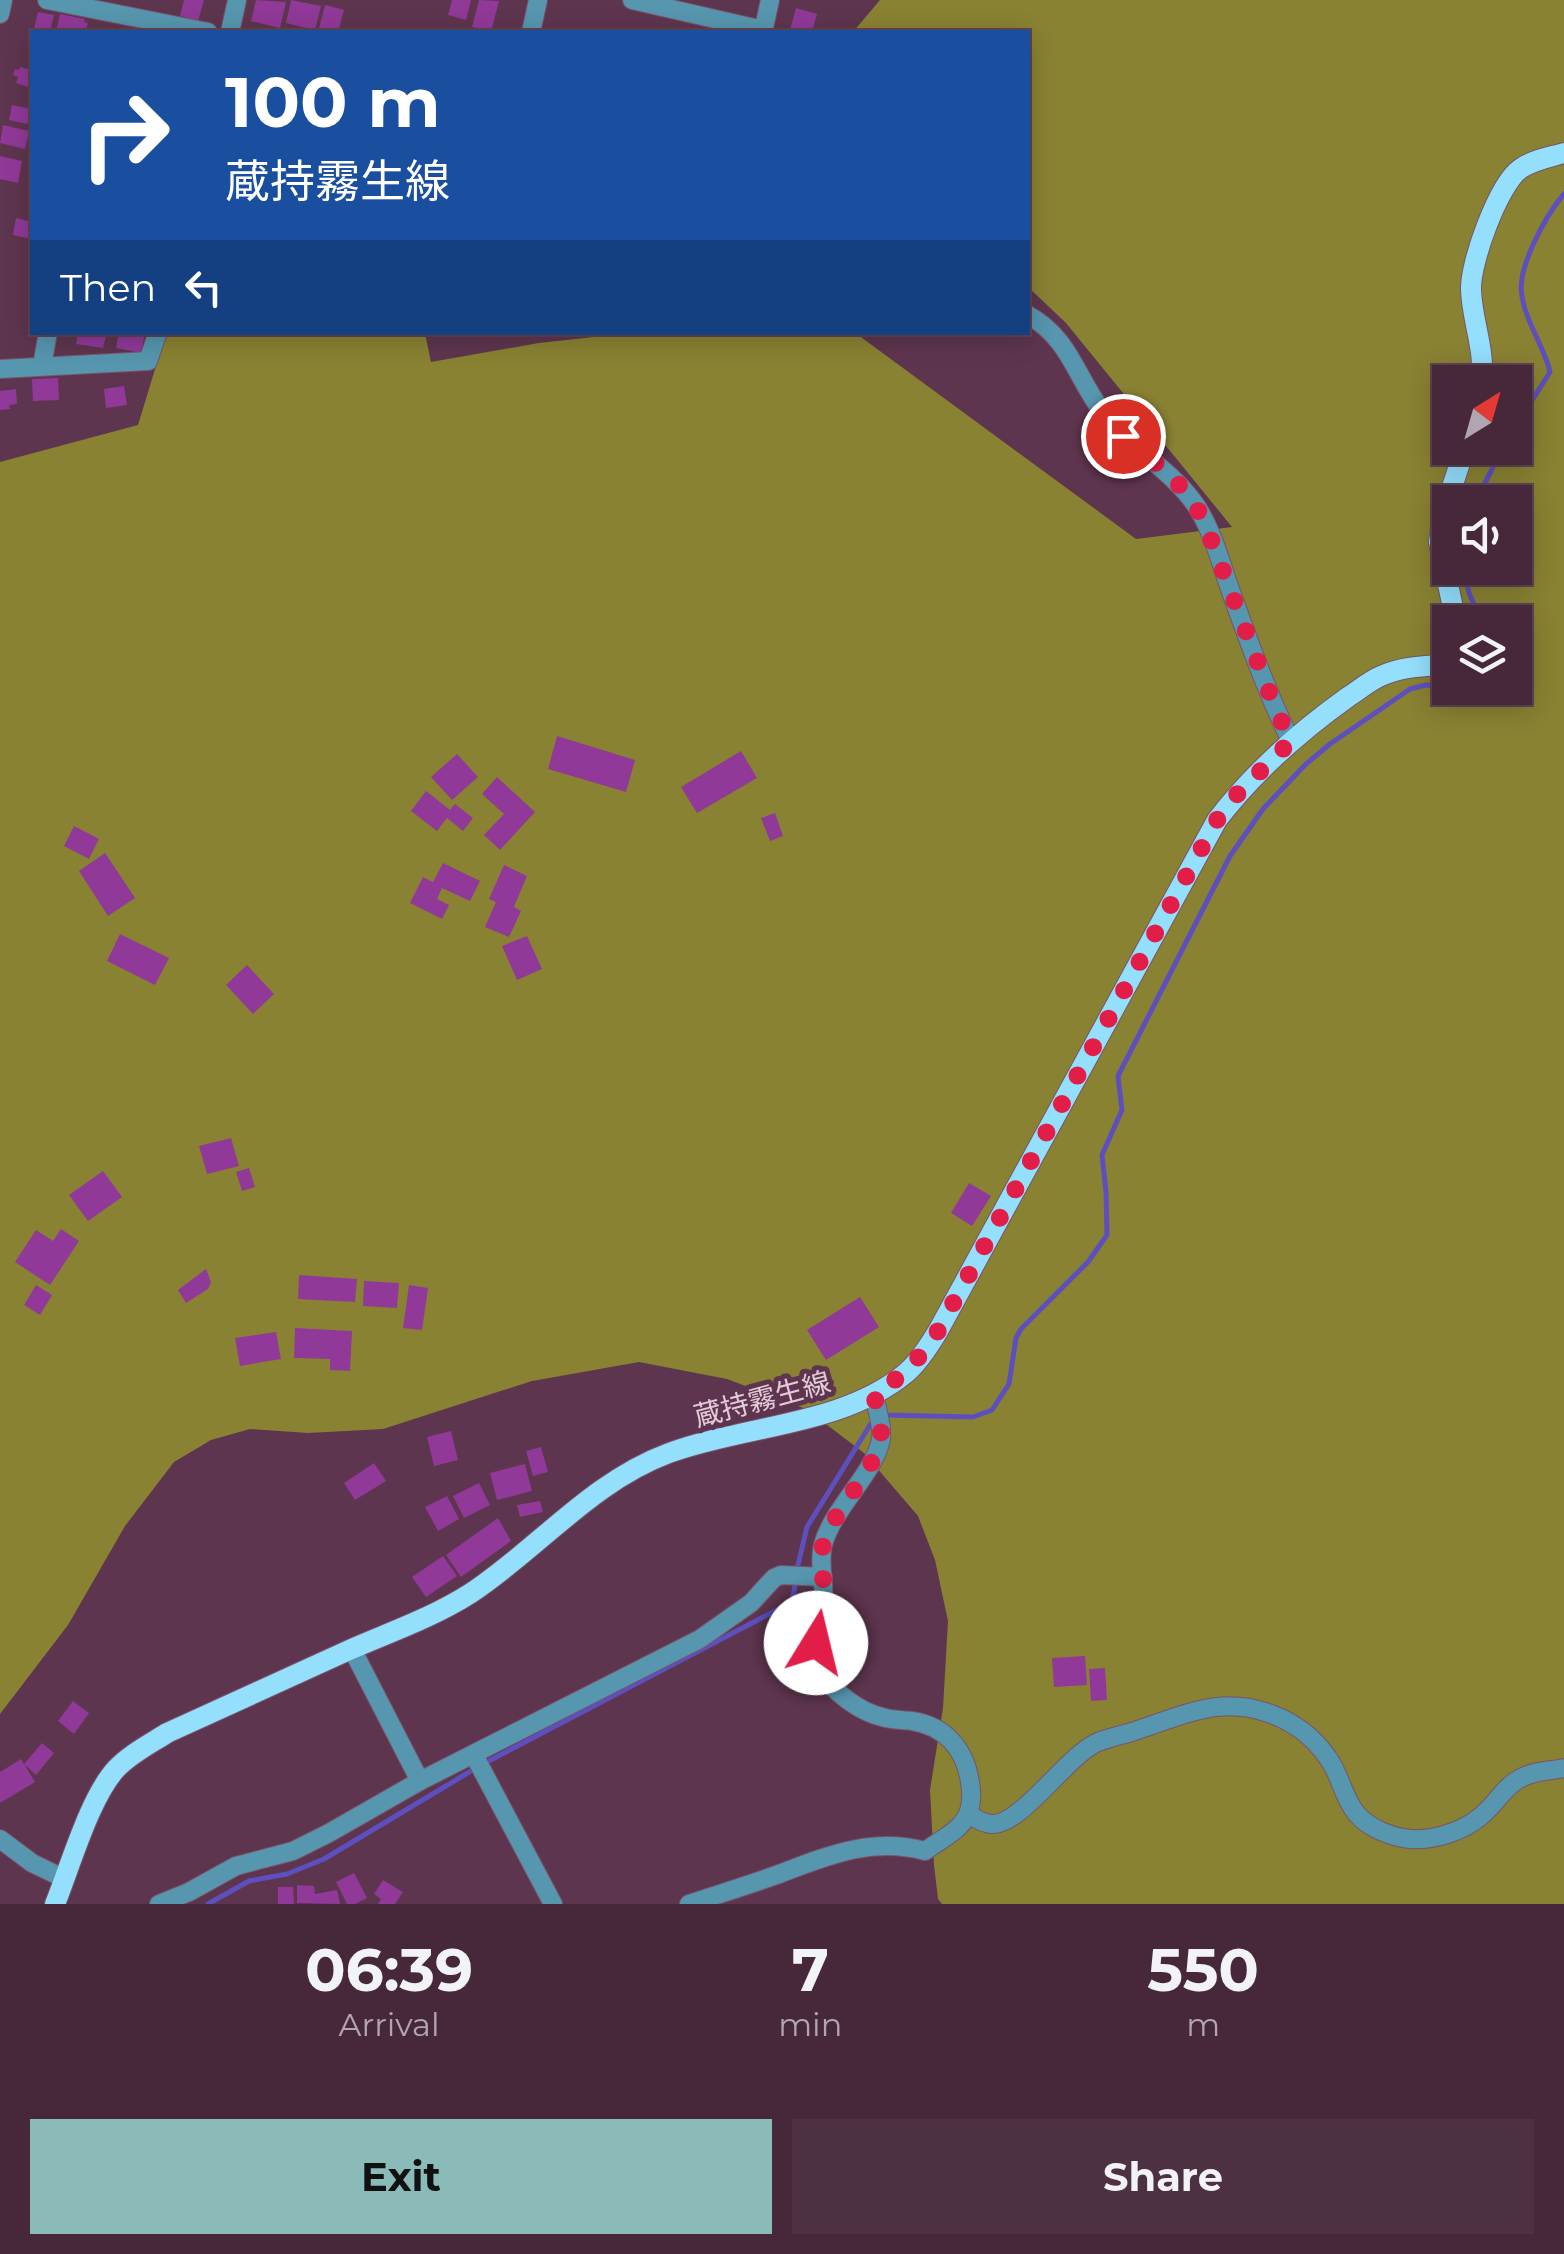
<!DOCTYPE html>
<html lang="en">
<head>
<meta charset="utf-8">
<style>
  :root { --surface:#46283a; --page:#4d3042; --text:#f1f3f6; --muted:#b0a6af; --line:#5e4454; --accent:#8bbbb9 }
  body { margin:0; font-family:Montserrat,"Noto Sans JP",sans-serif; background:var(--page); color:var(--text); height:100vh; display:flex; flex-direction:column; font-size:38px; white-space:nowrap }
  * { box-sizing:border-box; margin:0 }
  p { font-size:32px; color:var(--muted) }
  .icon { flex:none; width:55px; height:55px; fill:none; stroke:currentColor; stroke-width:2; stroke-linecap:round; stroke-linejoin:round }
  .map { position:relative; height:1904px; overflow:hidden }
  .sheet { display:flex; flex-direction:column; background:var(--surface); flex:1 }
  .sheet>* { flex:none }
  .guide { position:absolute; left:30px; top:30px; width:1000px; height:305px; border-radius:0px; box-shadow:0 5px 25px #0003,0 0 0 2px var(--line); background:#1a4fa0; color:#fff; overflow:hidden }
  .needle { width:65px; rotate:37deg }
  .buttons { position:absolute; left:1432px; top:365px; display:grid; gap:20px }
  .buttons a { display:grid; place-items:center; width:100px; height:100px; border-radius:0px; background:var(--surface); box-shadow:0 5px 25px #0003,0 0 0 2px var(--line); font-size:50px }
  .pin { position:absolute; display:grid; place-items:center; width:85px; height:85px; color:#fff; margin:-42px; border:5px solid #fff; border-radius:50%; box-shadow:0 2px 10px #0007 }
  .me { position:absolute; width:110px; margin:-55px; rotate:9deg; stroke-linejoin:round; filter:drop-shadow(0 0 8px #0008) }
  .turn { display:flex; align-items:center; gap:35px; height:210px; padding:0 30px; font-size:45px }
  .turn .icon { width:130px; height:130px; stroke-width:2.5 }
  .turn b { display:block; font-size:70px; line-height:85px }
  .then { display:flex; align-items:center; height:95px; padding:0 30px; background:#0003; gap:20px; font-size:38px }
  .eta { display:flex; justify-content:space-evenly; align-items:center; height:170px; text-align:center }
  .eta b { font-size:60px; font-weight:700; line-height:70px }
  .button { display:flex; gap:20px; margin-top:auto; padding:20px 30px }
  .button a { flex:1; height:115px; border-radius:0px; background:var(--accent); color:#111; font-size:40px; font-weight:700; line-height:115px; text-align:center }
  .button a+a { background:var(--page); color:var(--text) }
  .map>svg:first-child { display:block }
  .forest { fill:#898233; fill-rule:evenodd }
  .lines { fill:none; stroke-linecap:round; stroke-linejoin:round }
  .stream { stroke:#5d50be; stroke-width:5 }
  .building { fill:#903998 }
  .minor-casing { stroke:#79536a; stroke-width:20 }
  .major-casing { stroke:#79536a; stroke-width:22 }
  .minor { stroke:#5696ae; stroke-width:18 }
  .major { stroke:#93dffc; stroke-width:20 }
  .route { stroke:#e11d48; stroke-width:18; stroke-dasharray:0 32.4 }
  .labels { text-anchor:middle; stroke-width:10; stroke-linejoin:round; paint-order:stroke }
  .street-label { font-size:28px; fill:#e4cbd8; stroke:#5e354e }
</style>
</head>
<body>
<div class="map">
<svg width="1564" height="1904" viewBox="0 0 1564 1904">
  <rect width="100%" height="100%" fill="#5e354e"/>
  <path class="forest" d="M880 0H1564V1904H942L938 1899 934 1865 930 1790 943 1708 948 1621 935 1560 918 1516 864 1453 806 1409 727 1379 639 1362 532 1381 383 1429 308 1433 250 1429 211 1440 174 1462 125 1526 68 1625 0 1714V462L138 425 166 333H425L431 362 539 343 630 333 854 332 1136 539 1232 527 1066 323 1028 287V32H853ZM1450 382H1515V448H1450ZM1450 502H1515V568H1450ZM1450 622H1515V688H1450Z"/>
  <g class="lines">
    <g class="stream">
      <path d="M1515 427 1550 372C1544 346 1526 323 1522 296 1516 269 1546 215 1564 194"/>
      <path d="M1475 502 1503 448"/>
      <path d="M1464 568C1467 590 1471 607 1489 622"/>
      <path d="M1515 646C1524 658 1525 668 1515 680"/>
      <path d="M1452 688 1477 691 1502 688"/>
      <path d="M884 1415 973 1417 992 1410 1009 1384 1016 1338 1021 1329 1088 1262 1107 1235 1106 1192 1102 1155 1122 1110 1118 1076 1230 856 1263 809 1306 764 1330 744 1410 689 1426 685 1450 687"/>
      <path d="M797 1569 807 1527 870 1425 875 1422"/>
      <path d="M485 1763 792 1602 796 1580"/>
      <path d="M208 1904 249 1881 287 1874 324 1859 476 1768"/>
    </g>
  </g>
  <g class="building">
    <path d="M184 0H204L198 21 180 16Z"/>
    <path d="M256 0 286 2 280 28 251 21Z"/>
    <path d="M291 0 321 6 315 30 286 23Z"/>
    <path d="M452 0H471L466 20 448 15Z"/>
    <path d="M479 0 499 1 491 32 472 27Z"/>
    <path d="M325 5 344 10 338 32H318Z"/>
    <path d="M796 8 817 14 812 32 790 30Z"/>
    <path d="M38 12 54 15 50 32 34 29Z"/>
    <path d="M60 14 85 19 84 22 88 23 86 29H83L82 32H56Z"/>
    <path d="M20 67 32 70V88L16 83 18 77 13 75 15 69 19 70Z"/>
    <path d="M12 105 31 109 27 124 9 120Z"/>
    <path d="M3 125 29 131 25 149 0 143Z"/>
    <path d="M0 156 22 161 18 183 0 179Z"/>
    <path d="M16 218 32 222V239L13 235Z"/>
    <path d="M78 332H107L103 348 76 344Z"/>
    <path d="M119 332H145L141 353 116 348Z"/>
    <path d="M58 378 59 400 33 401 32 379Z"/>
    <path d="M124 386 127 405 106 408 104 389Z"/>
    <path d="M16 389 17 404 9 405 10 409 0 410V391Z"/>
    <path d="M557 736 635 760 626 792 548 769Z"/>
    <path d="M741 751 757 778 697 813 681 787Z"/>
    <path d="M457 754 478 777 452 800 431 777Z"/>
    <path d="M497 777 535 812 500 850 484 835 504 814 482 794Z"/>
    <path d="M426 791 450 810 455 804 473 818 463 831 447 818 437 831 411 811Z"/>
    <path d="M775 813 783 836 770 841 761 818Z"/>
    <path d="M74 826 99 839 89 859 64 846Z"/>
    <path d="M105 853 135 898 108 916 79 871Z"/>
    <path d="M443 863 480 881 470 901 442 888 437 899 449 905 442 919 410 903 423 877 433 882Z"/>
    <path d="M504 865 527 876 514 907 521 911 509 937 485 927 496 902 489 899Z"/>
    <path d="M120 934 169 958 155 985 107 961Z"/>
    <path d="M527 936 542 969 517 980 502 946Z"/>
    <path d="M247 965 274 994 253 1014 226 985Z"/>
    <path d="M231 1138 239 1166 207 1174 199 1146Z"/>
    <path d="M249 1168 255 1187 242 1191 236 1172Z"/>
    <path d="M103 1171 122 1197 88 1221 69 1195Z"/>
    <path d="M969 1183 991 1196 972 1226 951 1213Z"/>
    <path d="M61 1229 79 1241 50 1285 15 1262 36 1230 53 1241Z"/>
    <path d="M206 1269 211 1282 208 1289 186 1303 178 1290Z"/>
    <path d="M299 1275 357 1279 355 1302 298 1299Z"/>
    <path d="M364 1281 399 1283 397 1308 363 1306Z"/>
    <path d="M36 1285 52 1295 40 1315 24 1305Z"/>
    <path d="M409 1285 428 1288 422 1330 403 1328Z"/>
    <path d="M860 1297 879 1327 826 1360 807 1330Z"/>
    <path d="M295 1328 352 1331 350 1371 330 1370V1359L294 1358Z"/>
    <path d="M276 1332 281 1359 240 1366 235 1338Z"/>
    <path d="M451 1431 458 1460 434 1466 427 1437Z"/>
    <path d="M541 1447 548 1472 533 1476 526 1451Z"/>
    <path d="M374 1463 386 1481 355 1500 344 1483Z"/>
    <path d="M525 1464 532 1491 497 1500 490 1473Z"/>
    <path d="M479 1483 490 1505 464 1518 453 1496Z"/>
    <path d="M447 1496 459 1519 438 1531 425 1507Z"/>
    <path d="M540 1501 543 1512 520 1517 517 1505Z"/>
    <path d="M498 1518 511 1541 461 1577 446 1555Z"/>
    <path d="M443 1556 457 1576 426 1597 412 1577Z"/>
    <path d="M1085 1656 1087 1685 1054 1687 1052 1658Z"/>
    <path d="M1105 1668 1107 1700 1091 1701 1089 1669Z"/>
    <path d="M73 1701 89 1713 74 1734 58 1721Z"/>
    <path d="M42 1743 54 1753 36 1775 24 1764 35 1782 0 1803V1772L21 1759 24 1764Z"/>
    <path d="M354 1873 367 1898 355 1904H347L336 1882Z"/>
    <path d="M383 1880 403 1892 395 1904H378L381 1899 374 1894Z"/>
    <path d="M297 1885 314 1886 315 1894 337 1890 340 1904 297 1903Z"/>
    <path d="M278 1887H293L294 1904H278Z"/>
  </g>
  <g class="lines">
    <g class="minor-casing">
      <g id="minor">
        <path d="M47 0 208 32"/>
        <path d="M632 0 763 30"/>
        <path d="M0 14 3 0"/>
        <path d="M230 32 237 0"/>
        <path d="M531 32 538 0"/>
        <path d="M763 32 770 0"/>
        <path d="M1028 315C1069 338 1075 374 1101 410 1128 448 1171 468 1197 507 1213 532 1221 564 1231 592 1249 642 1267 693 1291 741"/>
        <path d="M42 366 48 332"/>
        <path d="M0 369 148 361 158 332"/>
        <path d="M352 1649 420 1781"/>
        <path d="M474 1755 553 1904"/>
        <path d="M970 1815C976 1819 983 1823 991 1824 1020 1827 1067 1755 1098 1742 1110 1737 1123 1735 1135 1731 1156 1724 1178 1715 1200 1710 1248 1698 1300 1717 1328 1758 1340 1774 1343 1797 1356 1813 1368 1828 1391 1837 1410 1839 1433 1841 1464 1831 1481 1816 1495 1805 1504 1787 1519 1779 1532 1771 1550 1771 1564 1768"/>
        <path d="M0 1839 32 1863 65 1879"/>
        <path d="M159 1904 189 1892 236 1866 293 1851 329 1833 420 1781 700 1639 751 1603 774 1578 781 1575 823 1577"/>
        <path d="M689 1904C719 1894 749 1885 779 1874 829 1855 872 1837 925 1851 955 1830 977 1823 970 1782 965 1749 945 1726 912 1721 902 1720 891 1720 882 1717 860 1712 833 1692 822 1673 810 1652 818 1627 823 1606 826 1586 818 1565 823 1545 832 1509 875 1473 881 1439 883 1425 876 1408 874 1394"/>
      </g>
    </g>
    <g class="major-casing">
      <g id="major">
        <path d="M1481 382C1486 352 1472 321 1471 290 1470 263 1498 185 1520 169 1532 160 1550 157 1564 153"/>
        <path d="M1456 622 1439 542 1443 514 1465 448"/>
        <path d="M55 1904C70 1867 90 1797 116 1769 130 1754 150 1744 167 1733 227 1706 287 1678 347 1651 390 1632 432 1618 471 1593 539 1548 591 1482 669 1453 745 1425 842 1426 906 1373 919 1362 929 1346 938 1331L1217 820C1254 772 1299 732 1348 697 1359 690 1369 681 1381 676 1403 666 1427 666 1450 664"/>
      </g>
    </g>
    <use href="#minor" class="minor"/>
    <use href="#major" class="major"/>
  </g>
  <g class="lines">
    <path class="route" d="M816 1643C818 1628 823 1612 824 1597 825 1579 818 1560 824 1542 833 1510 883 1462 881 1432 881 1420 876 1406 874 1394L908 1371 938 1331 1217 820 1239 792 1291 741 1276 710 1202 516 1174 478 1123 436"/>
  </g>
  <g class="labels">
    <g class="street-label">
      <text transform="translate(762 1399) rotate(-15)" y="10">蔵持霧生線</text>
    </g>
  </g>
</svg>
<div class="buttons">
<a><svg class="needle" viewBox="-14 -14 28 28"><path d="M0-13l5 13h-10z" fill="#e53935"/><path d="M0 13l5-13h-10z" fill="#b0a6af"/></svg></a>
<a><svg class="icon" aria-label="sound" viewBox="0 0 24 24"><path d="M4 9h4l5-4v14l-5-4H4zM17 9q2 3 0 6"/></svg></a>
<a><svg class="icon" aria-label="layers" viewBox="0 0 24 24"><path d="M12 4l9 5-9 5-9-5zM3 14l9 5 9-5"/></svg></a>
</div>
<div class="pin" style="left:1123px;top:436px;background:#d93025"><svg class="icon" aria-label="arrive" viewBox="0 0 24 24"><path d="M6 21V4h12l-3 4 3 4H6"/></svg></div>
<svg class="me" style="left:816px;top:1643px" viewBox="-20 -20 40 40"><circle r="19" fill="#fff"/><path d="M0-13L10 11 0 6-10 11z" fill="#e11d48"/></svg>
<div class="guide">
<div class="turn"><svg class="icon" aria-label="right" viewBox="0 0 24 24"><path d="M7 20v-9h11M14 6l5 5-5 5"/></svg><div><b>100 m</b>蔵持霧生線</div></div>
<div class="then">Then<svg class="icon" aria-label="left" viewBox="0 0 24 24"><path d="M17 20v-9H6M10 6l-5 5 5 5"/></svg></div>
</div>
</div>
<section class="sheet">
<div class="eta">
<div><b>06:39</b><p>Arrival</p></div>
<div><b>7</b><p>min</p></div>
<div><b>550</b><p>m</p></div>
</div>
<div class="button"><a>Exit</a><a>Share</a></div>
</section>
</body>
</html>
